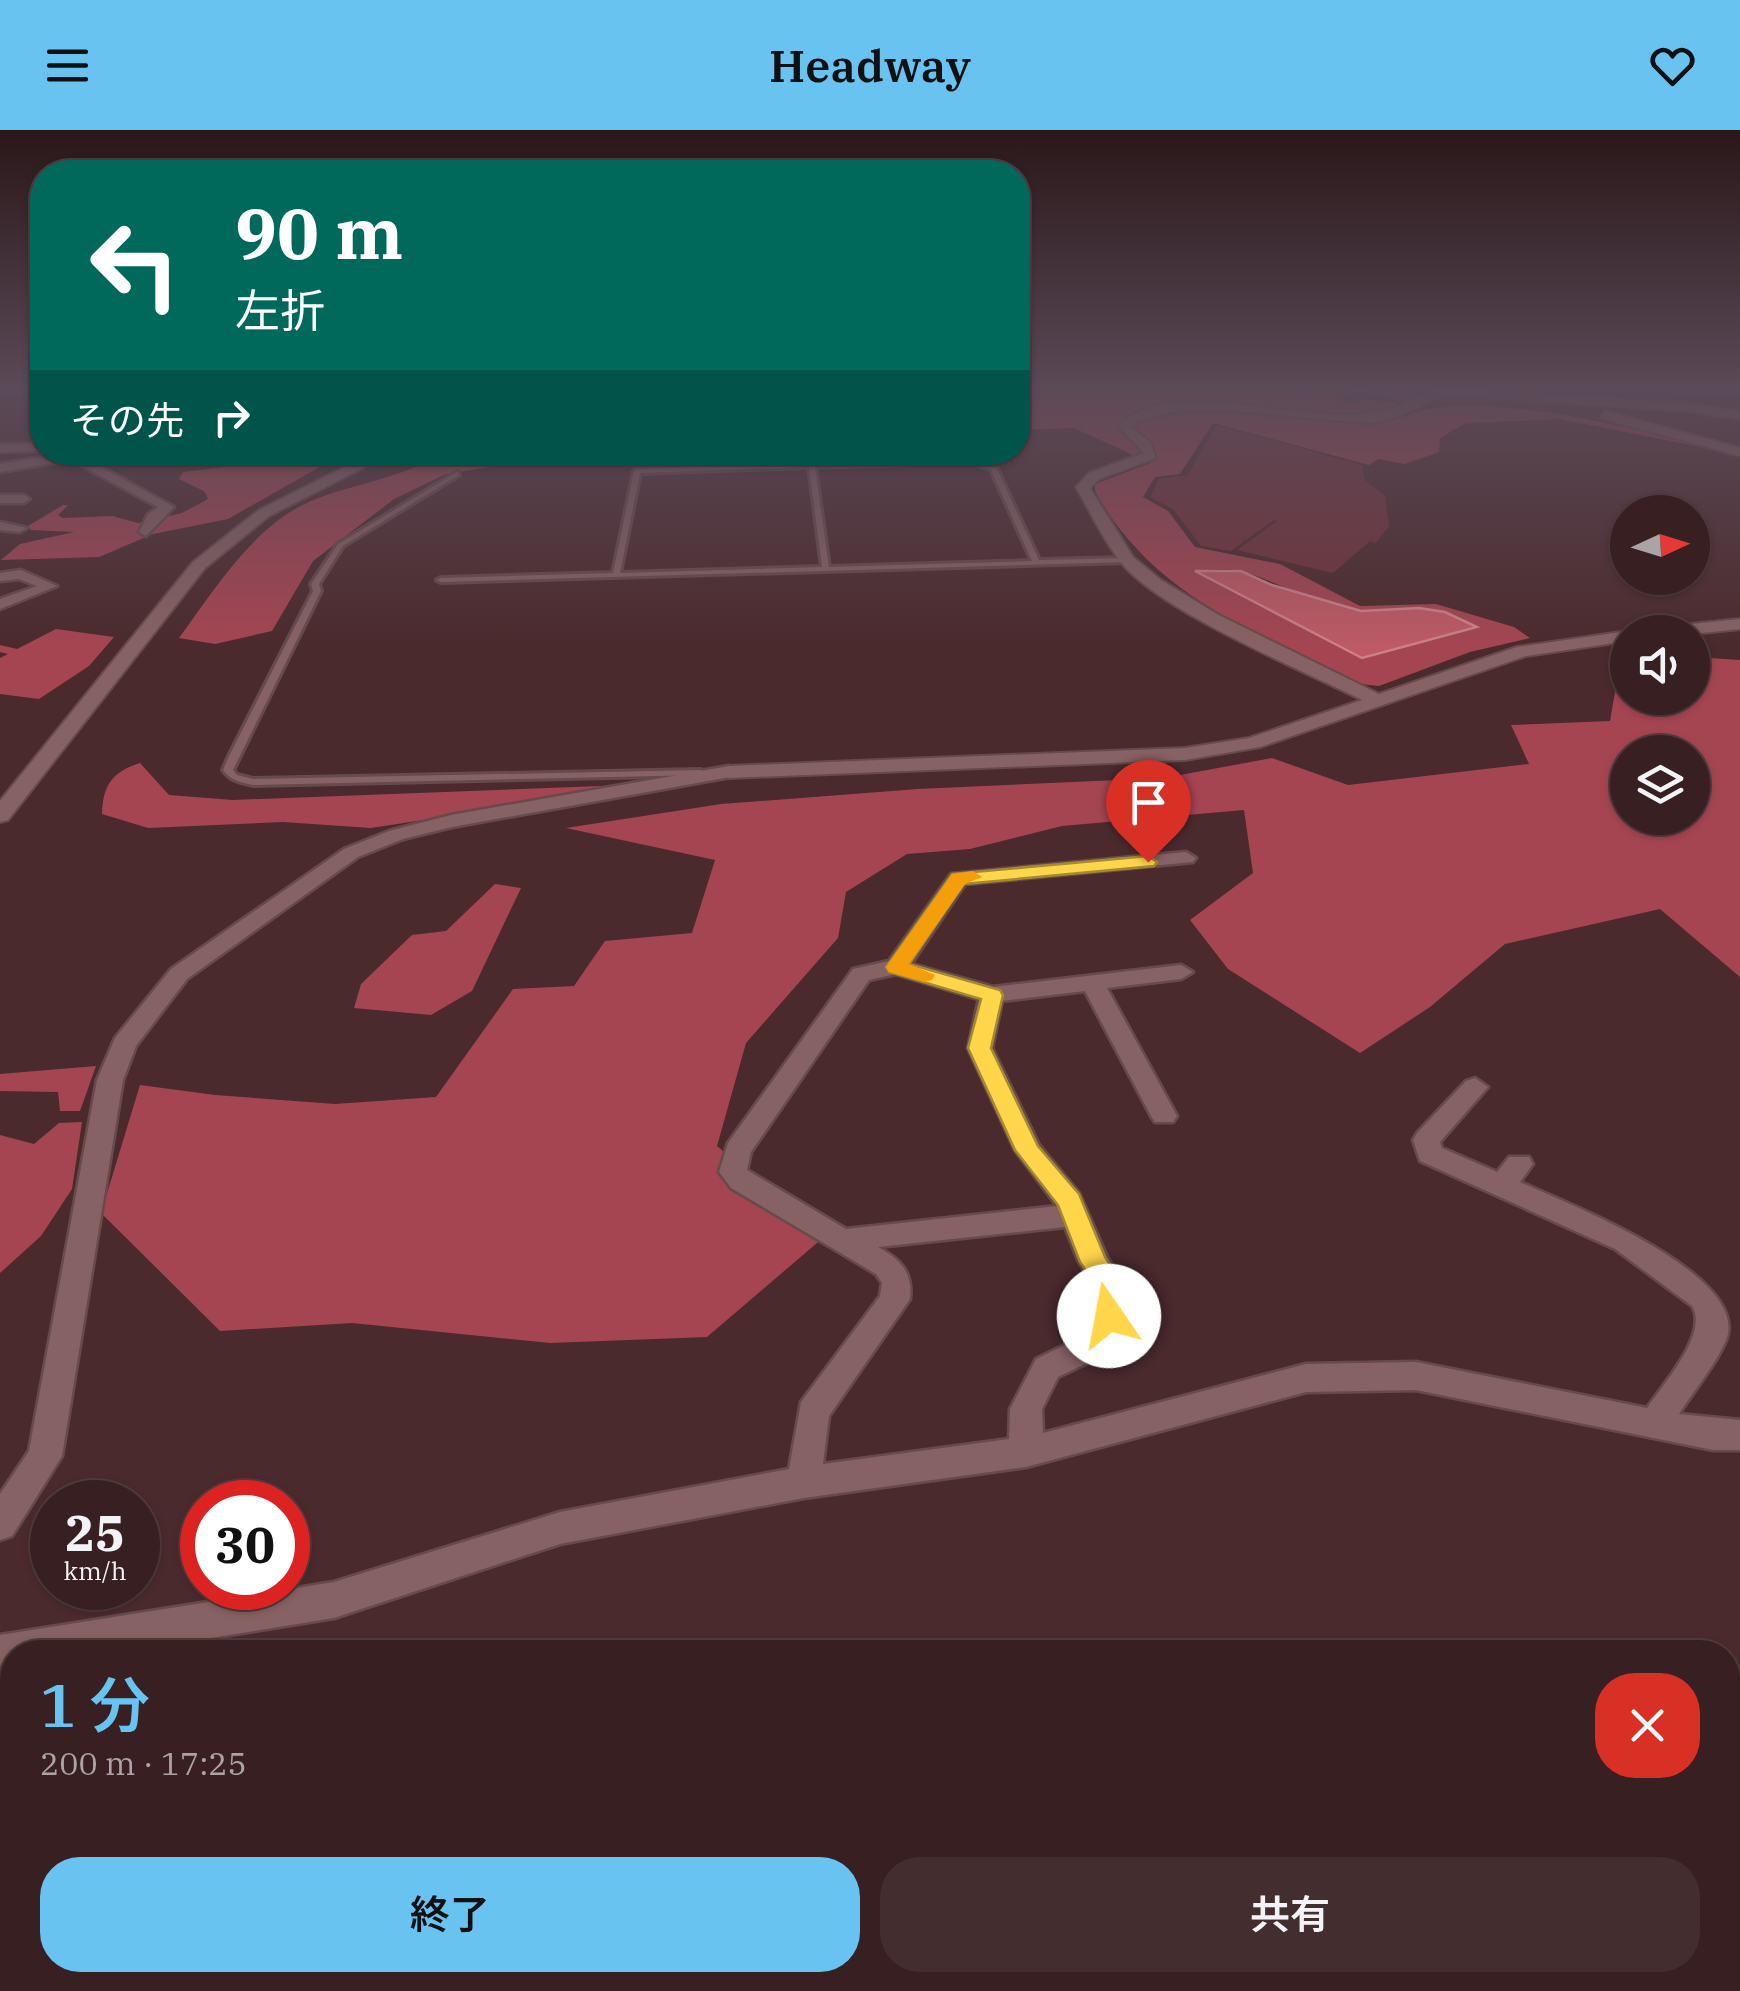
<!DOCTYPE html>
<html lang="ja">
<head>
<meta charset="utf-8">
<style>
  :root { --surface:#382022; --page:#432d2f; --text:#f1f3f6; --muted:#aba3a5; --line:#523e40; --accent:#69c3f1 }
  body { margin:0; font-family:"IBM Plex Serif","Noto Sans JP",serif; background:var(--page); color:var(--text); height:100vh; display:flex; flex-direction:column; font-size:38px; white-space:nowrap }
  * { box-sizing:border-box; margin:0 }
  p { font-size:32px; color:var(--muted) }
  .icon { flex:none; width:55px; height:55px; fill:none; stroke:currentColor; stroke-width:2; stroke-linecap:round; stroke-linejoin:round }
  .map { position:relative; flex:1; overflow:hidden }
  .sheet { position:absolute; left:0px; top:1510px; width:1740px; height:352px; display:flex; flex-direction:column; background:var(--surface); border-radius:40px 40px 0 0; box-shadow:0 2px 8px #0004,0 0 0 2px var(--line) }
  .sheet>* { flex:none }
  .guide { position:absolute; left:30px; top:30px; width:1000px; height:305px; border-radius:40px; box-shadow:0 2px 8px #0004,0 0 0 2px var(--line); background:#00695c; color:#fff; overflow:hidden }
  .needle { width:65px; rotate:86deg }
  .controls { position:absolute; left:1610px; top:365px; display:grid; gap:20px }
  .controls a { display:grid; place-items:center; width:100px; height:100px; border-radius:50%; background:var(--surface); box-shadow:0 2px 8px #0004,0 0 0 2px var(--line); font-size:50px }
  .speed { position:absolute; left:30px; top:1350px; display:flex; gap:20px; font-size:50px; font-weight:700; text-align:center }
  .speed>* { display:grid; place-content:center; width:130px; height:130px; border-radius:50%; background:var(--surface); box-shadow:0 2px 8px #0004,0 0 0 2px var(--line); line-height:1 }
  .speed small { font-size:25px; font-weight:400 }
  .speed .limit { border:15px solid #d22; background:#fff; color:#111 }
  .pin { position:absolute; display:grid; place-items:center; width:85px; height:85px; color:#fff; margin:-102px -42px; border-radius:50% 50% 50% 0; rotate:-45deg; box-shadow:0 0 10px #0007 }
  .pin .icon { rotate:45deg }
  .me { position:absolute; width:110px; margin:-55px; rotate:348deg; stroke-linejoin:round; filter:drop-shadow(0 0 8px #0008) }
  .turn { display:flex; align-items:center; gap:35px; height:210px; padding:0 40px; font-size:45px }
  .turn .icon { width:130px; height:130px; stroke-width:2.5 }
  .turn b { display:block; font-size:70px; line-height:85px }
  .then { display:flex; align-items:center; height:95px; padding:0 40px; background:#0003; gap:20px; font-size:38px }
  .round { display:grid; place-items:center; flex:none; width:105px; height:105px; border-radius:40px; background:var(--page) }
  .headline { display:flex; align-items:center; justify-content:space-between; height:170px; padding:0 40px }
  h1 { font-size:60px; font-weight:600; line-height:75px; color:var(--accent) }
  .action { display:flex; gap:20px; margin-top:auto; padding:20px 40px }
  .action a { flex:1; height:115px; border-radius:40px; background:var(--accent); color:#111; font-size:40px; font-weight:600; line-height:115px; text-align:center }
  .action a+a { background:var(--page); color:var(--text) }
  header { display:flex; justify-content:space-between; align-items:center; height:130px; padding:0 40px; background:var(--accent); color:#111; font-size:45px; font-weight:600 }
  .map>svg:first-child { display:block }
  .green { fill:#71323a }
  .forest { fill:#a54552; fill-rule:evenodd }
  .water { fill:#bd5a65; stroke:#cc8088; stroke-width:2.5 }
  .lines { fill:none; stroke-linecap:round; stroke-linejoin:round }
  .service-casing { stroke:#664a4c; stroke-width:6 }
  .minor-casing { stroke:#664a4c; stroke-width:5 }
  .tertiary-casing { stroke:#664a4c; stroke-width:4 }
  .service { fill:#876264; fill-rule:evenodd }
  .minor { fill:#876264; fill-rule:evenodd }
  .tertiary { fill:#876264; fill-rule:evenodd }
  .route { fill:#ffd54a; stroke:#a68a30; stroke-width:2.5 }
  .slow { fill:#f59e0b }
</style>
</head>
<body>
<header><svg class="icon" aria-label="menu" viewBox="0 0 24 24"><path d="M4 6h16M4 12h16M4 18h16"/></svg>Headway<svg class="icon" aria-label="heart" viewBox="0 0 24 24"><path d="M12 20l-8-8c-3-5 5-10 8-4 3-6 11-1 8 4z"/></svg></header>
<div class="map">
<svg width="1740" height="1861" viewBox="0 0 1740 1861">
  <rect width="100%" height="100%" fill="#4b2a2d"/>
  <path class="green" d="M1216 295 1362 335 1365 350 1385 366 1389 396 1376 413 1370 411 1333 443 1237 420 1277 391 1274 390 1231 421 1201 416 1173 379 1150 367 1159 349 1188 345Z"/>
  <g class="forest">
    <path d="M1018 257H1267L1300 264 1337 261 1352 267H1338L1344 273H1361L1358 268 1395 273V280L1405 286C1474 256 1643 300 1716 320L1560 289 1466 293 1440 308 1439 322 1405 334 1378 329 1369 335 1213 293 1180 344 1155 347 1143 367 1168 381 1195 417 1280 434 1360 476 1436 474 1514 497 1530 508 1470 522 1379 556 1360 554C1258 504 1152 466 1095 361V354L1151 333 1074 298 1018 300ZM1197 441C1211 440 1231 438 1244 442 1282 453 1322 478 1362 481 1406 484 1435 469 1475 497L1362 528Z"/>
    <path d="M273 323H327L330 331 228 389 153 404 99 427 1 430 20 414 74 402 31 400 28 396 63 375H68L58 385 63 388 112 386 138 393 182 383 208 369 204 361 179 349 183 342 224 337Z"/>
    <path d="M441 323H577L446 344 394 369 313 431 272 501 215 514 179 508C214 460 254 395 311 371 354 353 402 349 441 323Z"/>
    <path d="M56 499 114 507 89 536 39 569 0 564V528L8 524 0 522V515L17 519Z"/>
    <path d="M1693 527 1740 530V847L1660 779 1505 814 1430 877 1360 923 1228 839 1190 790 1253 743 1244 680 1062 696 970 719 907 724 846 762 838 808 746 913 717 1016 824 1107 707 1207 550 1213 352 1193 220 1201 101 1083 140 955 215 965 335 974 436 967 513 859 574 856 605 811 692 803 715 730 566 698 721 674 918 659 1164 648 1272 628 1348 655 1529 634 1511 595 1610 591 1617 551H1627L1628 568H1692ZM1628 622H1692V688H1628Z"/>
    <path d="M140 633 169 665 233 670 600 656V663L371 698 283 692 148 698 102 684C103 655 112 642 140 633Z"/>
    <path d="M495 754 521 758 472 861 431 885 354 878 361 854 412 805 446 801Z"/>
    <path d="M96 936 80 981H60L58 962 0 961V944Z"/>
    <path d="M82 992 72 1059 41 1106 0 1143V1005L34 1014 59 993Z"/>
  </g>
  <path class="water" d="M1195 441H1241L1272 455 1361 481 1419 478 1445 482 1477 497 1362 528Z"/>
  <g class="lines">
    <g class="service-casing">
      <g id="service">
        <path d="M973 328 997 339 1039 430 1127 428 1131 430 1127 432 441 452 437 450 441 448 613 443 634 341 637 339ZM972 332 991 340 1032 431 829 437 815 337ZM809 337 822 437 620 443 640 343Z"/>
        <path d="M457 342 459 345 343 416 319 454 321 461 233 640 237 645 253 649 701 640 706 643 704 645 253 655C240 652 231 651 223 640L229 626 313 461 311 454 338 414Z"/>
      </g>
    </g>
    <g class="minor-casing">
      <g id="minor">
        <path d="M0 314H42V321L0 322Z"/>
        <path d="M72 322H94L83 327 174 377 146 406 139 402 148 384 158 377 71 330 0 342V334Z"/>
        <path d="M0 365H24L30 369 24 373H0Z"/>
        <path d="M0 392 27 398 20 402 0 400Z"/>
        <path d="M21 440 57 456 0 479V469L37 456 19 449 0 451V443Z"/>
        <path d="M729 636 736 638V646L452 697 403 709 358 727 187 849 136 916 123 950 62 1326 12 1406 0 1410V1364L29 1321 97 950 115 908 171 839 344 719 389 701 451 685Z"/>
        <path d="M1186 722 1196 728 1193 732 965 754 911 834 993 857 1181 835 1193 842 1181 849 1107 858 1177 986 1173 992H1155L1151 986 1085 861 1002 871 992 918 1039 1015 1079 1063 1107 1127 1125 1155 1124 1186 1120 1195 1093 1230 1058 1247 1042 1279 1043 1303 1306 1234 1416 1232 1647 1278C1664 1253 1709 1203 1692 1176L1615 1119 1420 1031 1413 1010 1417 1003 1466 951 1475 948 1488 957 1440 1012 1442 1018 1497 1042 1509 1027H1529L1533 1034 1520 1052C1566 1073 1740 1140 1728 1204 1722 1227 1692 1263 1679 1284L1740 1290V1320H1713L1416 1260 1306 1262 1026 1337 804 1368 560 1414 334 1488 124 1522H12V1541L0 1543V1505L334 1452 560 1382 789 1339 801 1272 880 1166 882 1153 876 1144 731 1058 719 1042 728 1013 853 839 889 831 951 744ZM896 844 979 869 968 918 1015 1020 1057 1076 846 1099 747 1040 751 1022 869 850ZM1065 1097 1079 1132 1095 1157 1094 1183 1071 1212 1036 1229 1010 1279 1009 1309 823 1334 829 1286 910 1169C913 1142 901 1130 878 1117Z"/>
        <path d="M1740 1554V1592L1728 1593V1555Z"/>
        <rect x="0" y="1639" width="12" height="40"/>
        <path d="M766 1850H810L811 1861H765Z"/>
      </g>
    </g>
    <g class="tertiary-casing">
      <g id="tertiary">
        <path d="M1334 257 1422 265 1444 258 1686 273 1740 281V289L1686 281 1444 265 1397 287 1374 293C1312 293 1179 262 1131 297L1151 313 1156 328 1099 349 1090 358 1133 427 1161 450 1217 484 1379 564 1517 517 1628 501 1634 502H1628V511L1526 526 1260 617 1185 630 729 648 719 642 729 636 1185 618 1249 608 1362 570C1302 540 1157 480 1120 431 1103 409 1090 381 1076 357L1089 343 1144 323 1118 296C1183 234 1331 315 1411 270Z"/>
        <path d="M1605 281 1740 318V326L1601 288Z"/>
        <path d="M375 322H394L269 386 205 438 8 690 0 692V671L193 432 259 380Z"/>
        <path d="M1740 489V499L1692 504 1653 502 1662 497Z"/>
      </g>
    </g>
    <use href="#service" class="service"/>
    <use href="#minor" class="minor"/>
    <use href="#tertiary" class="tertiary"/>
  </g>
  <linearGradient id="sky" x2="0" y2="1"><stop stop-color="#291719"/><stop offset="0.5" stop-color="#5b4a57"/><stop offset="1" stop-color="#5b4a57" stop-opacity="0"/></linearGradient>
  <rect width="1740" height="517" fill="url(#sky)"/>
  <path class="route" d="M1148 726 1157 732 1154 736 964 754 909 834 1000 860 1003 865 991 918 1038 1016 1079 1064 1105 1127 1123 1155V1186L1119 1194 1109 1197 1099 1194 1095 1186 1096 1156 1080 1132 1058 1075 1015 1020 968 918 981 869 889 842 886 837 952 744Z"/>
  <path class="slow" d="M973 741 982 747 965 754 909 834 935 845 932 850 924 852 889 842 886 837 952 744Z"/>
</svg>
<div class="controls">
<a><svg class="needle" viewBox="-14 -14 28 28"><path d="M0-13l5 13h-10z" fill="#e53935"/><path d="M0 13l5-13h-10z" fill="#aba3a5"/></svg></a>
<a><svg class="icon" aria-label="sound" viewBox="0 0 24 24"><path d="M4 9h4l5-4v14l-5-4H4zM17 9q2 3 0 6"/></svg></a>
<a><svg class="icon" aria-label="layers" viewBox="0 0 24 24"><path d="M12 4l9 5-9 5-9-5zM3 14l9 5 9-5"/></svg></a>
</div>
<div class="speed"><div>25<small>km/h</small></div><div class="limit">30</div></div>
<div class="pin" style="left:1148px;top:732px;background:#d93025"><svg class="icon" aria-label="arrive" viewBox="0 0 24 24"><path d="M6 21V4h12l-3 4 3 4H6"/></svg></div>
<svg class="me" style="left:1109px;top:1186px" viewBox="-20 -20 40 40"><circle r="19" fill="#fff"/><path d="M0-13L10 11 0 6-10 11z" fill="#ffd54a"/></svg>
<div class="guide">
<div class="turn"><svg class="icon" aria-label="left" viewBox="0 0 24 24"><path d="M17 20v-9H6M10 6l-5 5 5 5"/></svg><div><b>90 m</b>左折</div></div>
<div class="then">その先<svg class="icon" aria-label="right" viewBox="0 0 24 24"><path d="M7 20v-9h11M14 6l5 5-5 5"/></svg></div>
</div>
<section class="sheet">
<div class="headline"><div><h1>1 分</h1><p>200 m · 17:25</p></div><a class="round" style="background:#d93025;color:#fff"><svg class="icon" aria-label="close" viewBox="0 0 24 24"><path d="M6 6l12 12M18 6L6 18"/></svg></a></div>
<div class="action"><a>終了</a><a>共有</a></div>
</section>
</div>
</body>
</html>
